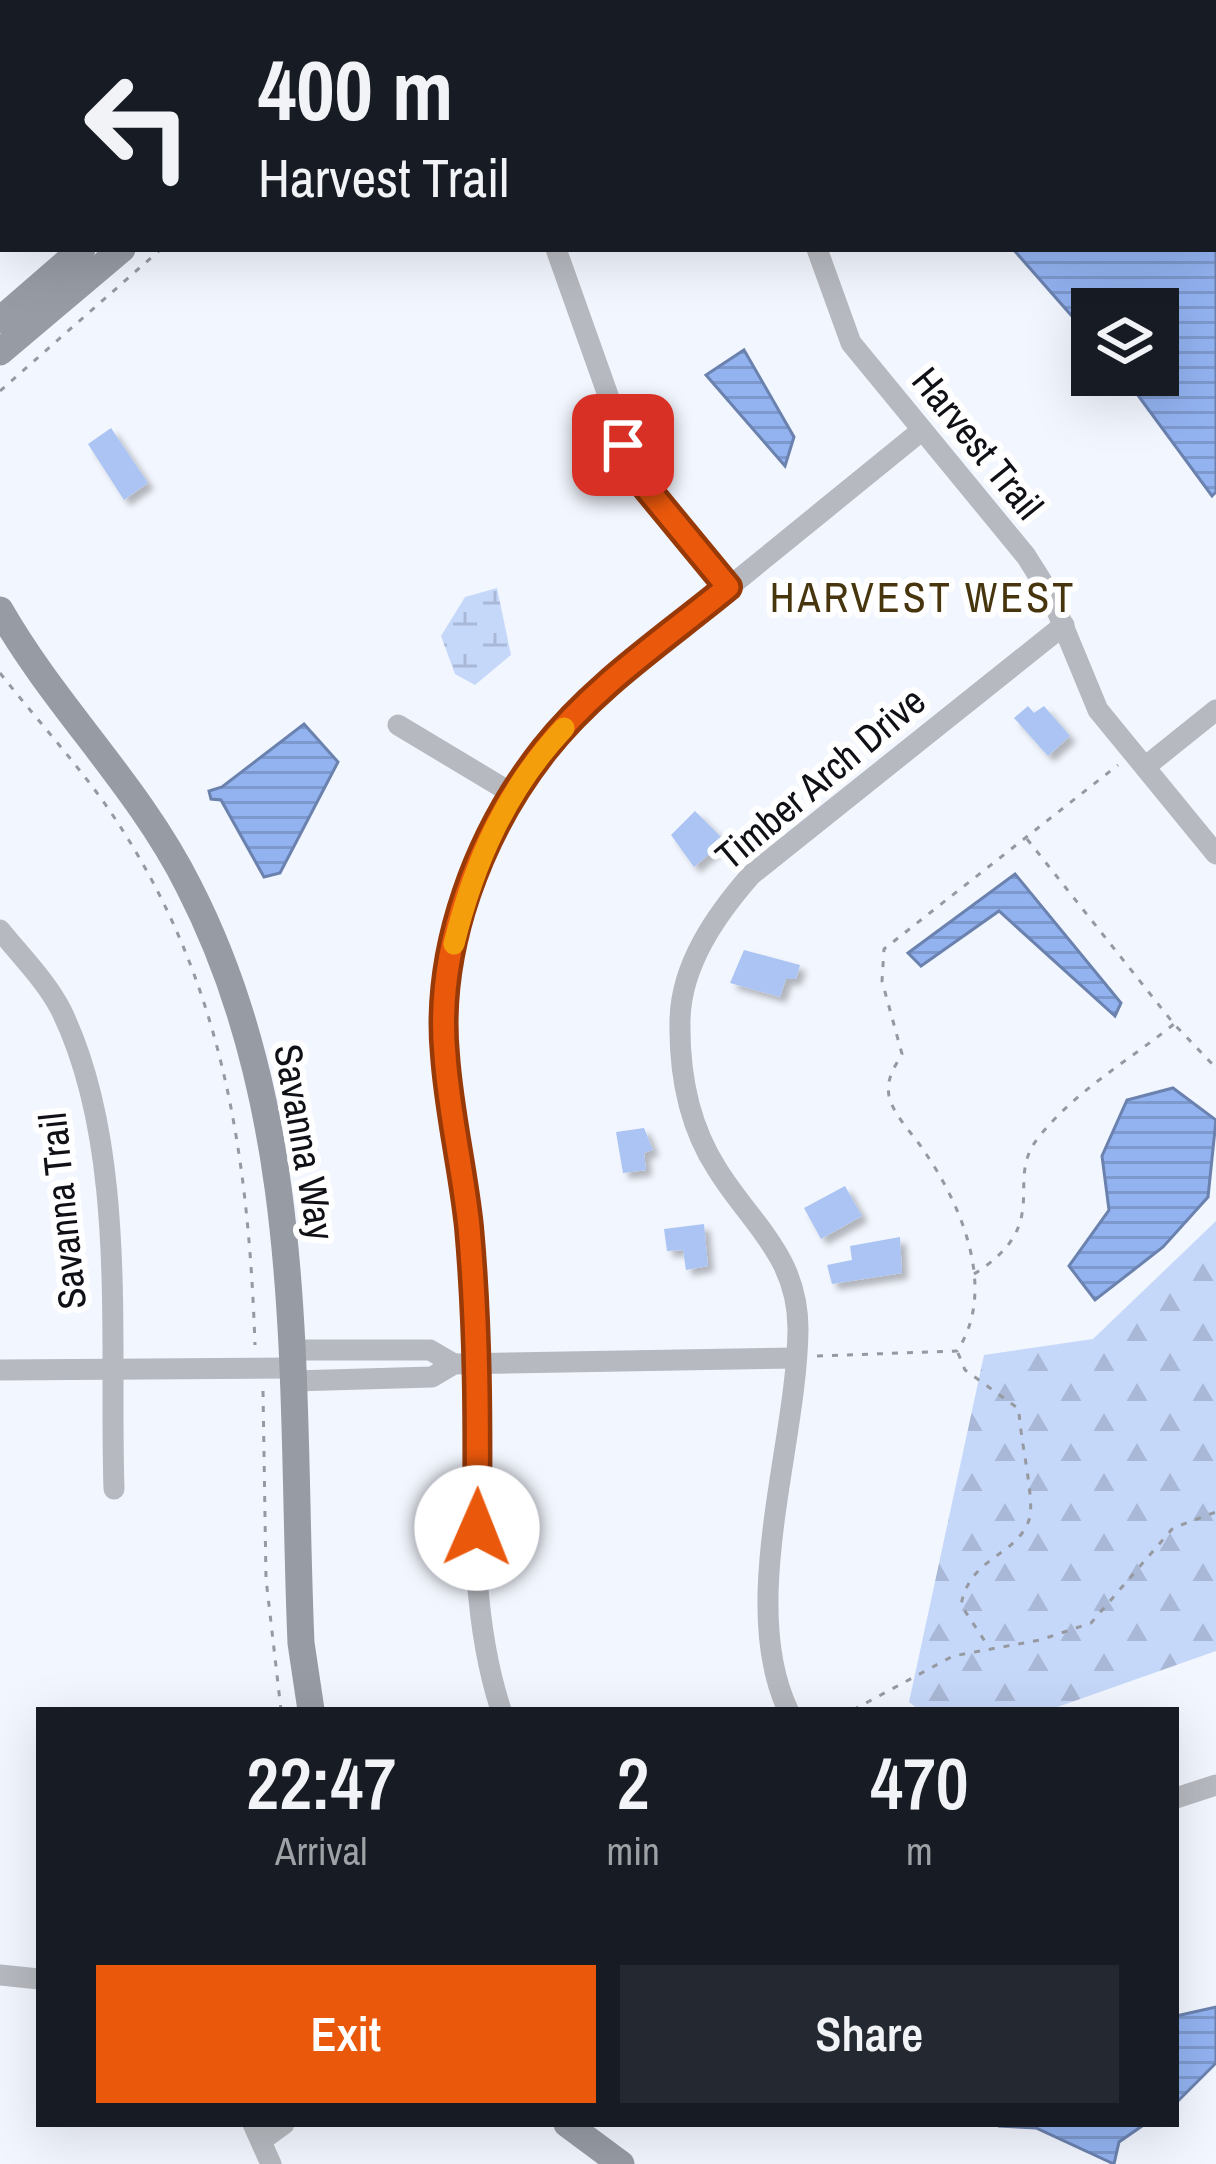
<!DOCTYPE html>
<html lang="en">
<head>
<meta charset="utf-8">
<style>
  :root { --surface:#171b24; --page:#242831; --text:#f1f3f6; --muted:#9ea1a6; --accent:#ea580c }
  body { margin:0; font-family:"Archivo Narrow",sans-serif; background:var(--page); color:var(--text); height:100vh; display:flex; flex-direction:column; font-size:45px; white-space:nowrap }
  * { box-sizing:border-box; margin:0 }
  p { font-size:39px; color:var(--muted) }
  .icon { flex:none; width:66px; height:66px; fill:none; stroke:currentColor; stroke-width:2; stroke-linecap:round; stroke-linejoin:round }
  .map { position:relative; flex:1; overflow:hidden }
  .sheet { position:absolute; left:36px; top:1707px; width:1143px; height:420px; display:flex; flex-direction:column; background:var(--surface); border-radius:0px; box-shadow:0 12px 48px #0002 }
  .sheet>* { flex:none }
  .top-card { position:absolute; left:0px; top:0px; width:1218px; height:252px; box-shadow:0 12px 48px #0002; background:#171b24; color:var(--text); overflow:hidden }
  .tools { position:absolute; left:1071px; top:288px; display:grid; gap:24px }
  .tools a { display:grid; place-items:center; width:108px; height:108px; border-radius:0px; background:var(--surface); box-shadow:0 12px 48px #0002; font-size:60px }
  .pin { position:absolute; display:grid; place-items:center; width:102px; height:102px; color:#fff; margin:-51px; border-radius:24px; box-shadow:0 6px 18px #0006 }
  .me { position:absolute; width:132px; margin:-66px; rotate:1deg; stroke-linejoin:round; filter:drop-shadow(0 0 9px #0008) }
  .turn { display:flex; align-items:center; gap:42px; height:252px; padding:0 60px; font-size:54px }
  .turn .icon { width:156px; height:156px; stroke-width:2.5 }
  .turn b { display:block; font-size:84px; line-height:102px }
  .eta { display:flex; justify-content:space-evenly; align-items:center; height:204px; text-align:center }
  .eta b { font-size:72px; font-weight:600; line-height:84px }
  .primary-button { display:flex; gap:24px; margin-top:auto; padding:24px 60px }
  .primary-button a { flex:1; height:138px; border-radius:0px; background:var(--accent); color:#fff; font-size:48px; font-weight:600; line-height:138px; text-align:center }
  .primary-button a+a { background:var(--page); color:var(--text) }
  .map>svg:first-child { display:block }
  .forest { fill:url(#forest-firs) }
  .wetland { fill:url(#wetland-marsh) }
  .water { fill:url(#water-rules); stroke:#6b82af; stroke-width:3 }
  .building { fill:#abc4f3; filter:url(#shadow) }
  .lines { fill:none; stroke-linecap:round; stroke-linejoin:round }
  .path { stroke:#9699a0; stroke-width:3; stroke-dasharray:6 9; stroke-linecap:butt }
  .street { stroke:#b6b9bf; stroke-width:21 }
  .secondary { stroke:#979ba4; stroke-width:27 }
  .highway { stroke:#6e747f; stroke-width:36 }
  .route-casing { stroke:#983908; stroke-width:30 }
  .route { stroke:#ea580c; stroke-width:21 }
  .slow { stroke:#f59e0b; stroke-width:21 }
  .labels { text-anchor:middle; stroke-width:12; stroke-linejoin:round; paint-order:stroke }
  .street-label { font-size:39px; fill:#0f1116; stroke:#fff }
  .neighbourhood-label { font-size:42px; letter-spacing:3px; fill:#47350e; stroke:#fff }
</style>
</head>
<body>
<div class="map">
<svg width="1216" height="2164" viewBox="0 0 1216 2164">
  <defs>
    <pattern id="forest-firs" width="22" height="20" patternUnits="userSpaceOnUse" patternTransform="scale(3)"><rect width="22" height="20" fill="#c6d8fa"/><path d="M5 1l3.5 6h-7zM16 11l3.5 6h-7z" fill="#a9b8d6"/></pattern>
    <pattern id="wetland-marsh" width="20" height="14" patternUnits="userSpaceOnUse" patternTransform="scale(3)"><rect width="20" height="14" fill="#c6d8fa"/><path d="M1 5h8M5 5V1M11 12h8M15 12V8" fill="none" stroke="#a9b8d6"/></pattern>
    <pattern id="water-rules" width="6" height="5" patternUnits="userSpaceOnUse" patternTransform="scale(3)"><rect width="6" height="5" fill="#92b2f0"/><path d="M0 2.5h6" fill="none" stroke="#7d98cd"/></pattern>
    <filter id="shadow"><feDropShadow dx="6" dy="6" stdDeviation="3" flood-color="#0004"/></filter>
  </defs>
  <rect width="100%" height="100%" fill="#f2f6fe"/>
  <path class="forest" d="M1216 1221V1651L1049 1710H919L909 1702 984 1355 1093 1339Z"/>
  <path class="wetland" d="M497 588 511 655 475 685 455 674 441 636 465 597Z"/>
  <g class="water">
    <path d="M1216 193V492L1212 496 1123 375H1158V309H1092V339L1013 249H1215Z"/>
    <path d="M744 350 794 437 785 466 706 375Z"/>
    <path d="M304 724 338 762 280 873 264 877 221 800 211 799 209 791 222 787Z"/>
    <path d="M1015 874 1121 1003 1115 1016 999 911 921 966 908 953Z"/>
    <path d="M1173 1088 1216 1120 1208 1197 1163 1247 1095 1300 1069 1266 1109 1210 1102 1156 1127 1100Z"/>
    <path d="M1216 2007V2063L1176 2103V2016Z"/>
    <path d="M1145 2124 1119 2142 1114 2164 1036 2128 998 2126Z"/>
  </g>
  <g class="building">
    <path d="M111 428 148 483 124 500 88 444Z"/>
    <path d="M1028 706 1034 713 1044 706 1070 736 1048 756 1014 718Z"/>
    <path d="M695 811 725 841 694 867 671 835Z"/>
    <path d="M744 950 800 965 796 979H786L780 997 730 983Z"/>
    <path d="M644 1128 653 1150 644 1153 646 1170 623 1173 616 1132Z"/>
    <path d="M845 1186 862 1216 821 1239 804 1208Z"/>
    <path d="M704 1224 708 1266 686 1270 683 1250 667 1251 664 1229Z"/>
    <path d="M900 1237 902 1273 832 1284 827 1265 852 1260 850 1246Z"/>
  </g>
  <g class="lines">
    <g class="path">
      <path d="M470 3 473 0"/>
      <path d="M0 391 161 249"/>
      <path d="M0 673C34 716 71 757 103 801 221 969 248 1145 255 1345"/>
      <path d="M1027 839 1174 1024 1216 1068"/>
      <path d="M974 1274C1055 1223 1003 1182 1038 1138 1076 1090 1127 1062 1174 1024"/>
      <path d="M958 1353 965 1370 1019 1409C1019 1435 1036 1503 1029 1520 1016 1557 970 1556 961 1605L988 1646"/>
      <path d="M817 1356 957 1351C998 1290 961 1204 924 1151 914 1135 893 1115 889 1096 886 1079 894 1068 902 1054L882 981 884 949 1118 765"/>
      <path d="M263 1391 266 1579 281 1710"/>
      <path d="M853 1710 953 1656 1040 1640 1091 1623 1173 1528 1216 1512"/>
    </g>
    <g class="street">
      <path d="M556 249 635 471 729 587"/>
      <path d="M817 249 851 343 1026 556 1050 594 1098 710 1216 854"/>
      <path d="M398 725 513 794"/>
      <path d="M1145 767 1216 710"/>
      <path d="M0 930C20 955 47 982 61 1010 128 1147 109 1340 114 1489"/>
      <path d="M293 1350H430L454 1364"/>
      <path d="M0 1370 293 1368"/>
      <path d="M294 1381 432 1377 454 1364 794 1358"/>
      <path d="M501 1710C460 1585 481 1443 474 1313 468 1201 438 1090 447 978 460 800 596 695 723 592 789 538 855 485 921 431"/>
      <path d="M788 1710C738 1604 797 1444 798 1329 798 1256 751 1224 717 1169 688 1124 679 1073 680 1020 681 965 716 915 751 875L1064 625"/>
      <path d="M1176 1798 1216 1785"/>
      <path d="M0 1975 39 1979"/>
      <path d="M253 2124 271 2164"/>
      <path d="M262 2140 284 2124"/>
    </g>
    <g class="secondary">
      <path d="M369 3 372 0"/>
      <path d="M426 3 429 0"/>
      <path d="M0 320 82 249"/>
      <path d="M0 352 122 249"/>
      <path d="M0 610C56 708 138 785 189 887 309 1121 290 1388 301 1643L311 1710"/>
      <path d="M567 2124 621 2164"/>
    </g>
    <g class="highway">
      <path d="M1063 0 1068 3"/>
      <path d="M1197 0 1199 3"/>
      <path d="M1215 23 1216 24"/>
      <path d="M1215 110 1216 111"/>
    </g>
  </g>
  <g class="lines">
    <g class="route-casing">
      <path id="route" d="M477 1528C478 1427 478 1327 469 1227 463 1169 449 1113 445 1055 435 948 479 833 544 750 594 686 666 638 728 587L644 485 623 445"/>
    </g>
    <use href="#route" class="route"/>
    <path class="slow" d="M454 944C474 863 506 790 564 728"/>
  </g>
  <g class="labels">
    <g class="street-label">
      <text transform="translate(978 443) rotate(51)" y="14">Harvest Trail</text>
      <text transform="translate(820 778) rotate(-40)" y="14">Timber Arch Drive</text>
      <text transform="translate(305 1142) rotate(80)" y="14">Savanna Way</text>
      <text transform="translate(62 1211) rotate(-96)" y="14">Savanna Trail</text>
    </g>
    <g class="neighbourhood-label">
      <text x="923" y="612">HARVEST WEST</text>
    </g>
  </g>
</svg>
<div class="tools">
<a><svg class="icon" aria-label="layers" viewBox="0 0 24 24"><path d="M12 4l9 5-9 5-9-5zM3 14l9 5 9-5"/></svg></a>
</div>
<div class="pin" style="left:623px;top:445px;background:#d93025"><svg class="icon" aria-label="arrive" viewBox="0 0 24 24"><path d="M6 21V4h12l-3 4 3 4H6"/></svg></div>
<svg class="me" style="left:477px;top:1528px" viewBox="-20 -20 40 40"><circle r="19" fill="#fff"/><path d="M0-13L10 11 0 6-10 11z" fill="#ea580c"/></svg>
<div class="top-card">
<div class="turn"><svg class="icon" aria-label="left" viewBox="0 0 24 24"><path d="M17 20v-9H6M10 6l-5 5 5 5"/></svg><div><b>400 m</b>Harvest Trail</div></div>
</div>
<section class="sheet">
<div class="eta">
<div><b>22:47</b><p>Arrival</p></div>
<div><b>2</b><p>min</p></div>
<div><b>470</b><p>m</p></div>
</div>
<div class="primary-button"><a>Exit</a><a>Share</a></div>
</section>
</div>
</body>
</html>
